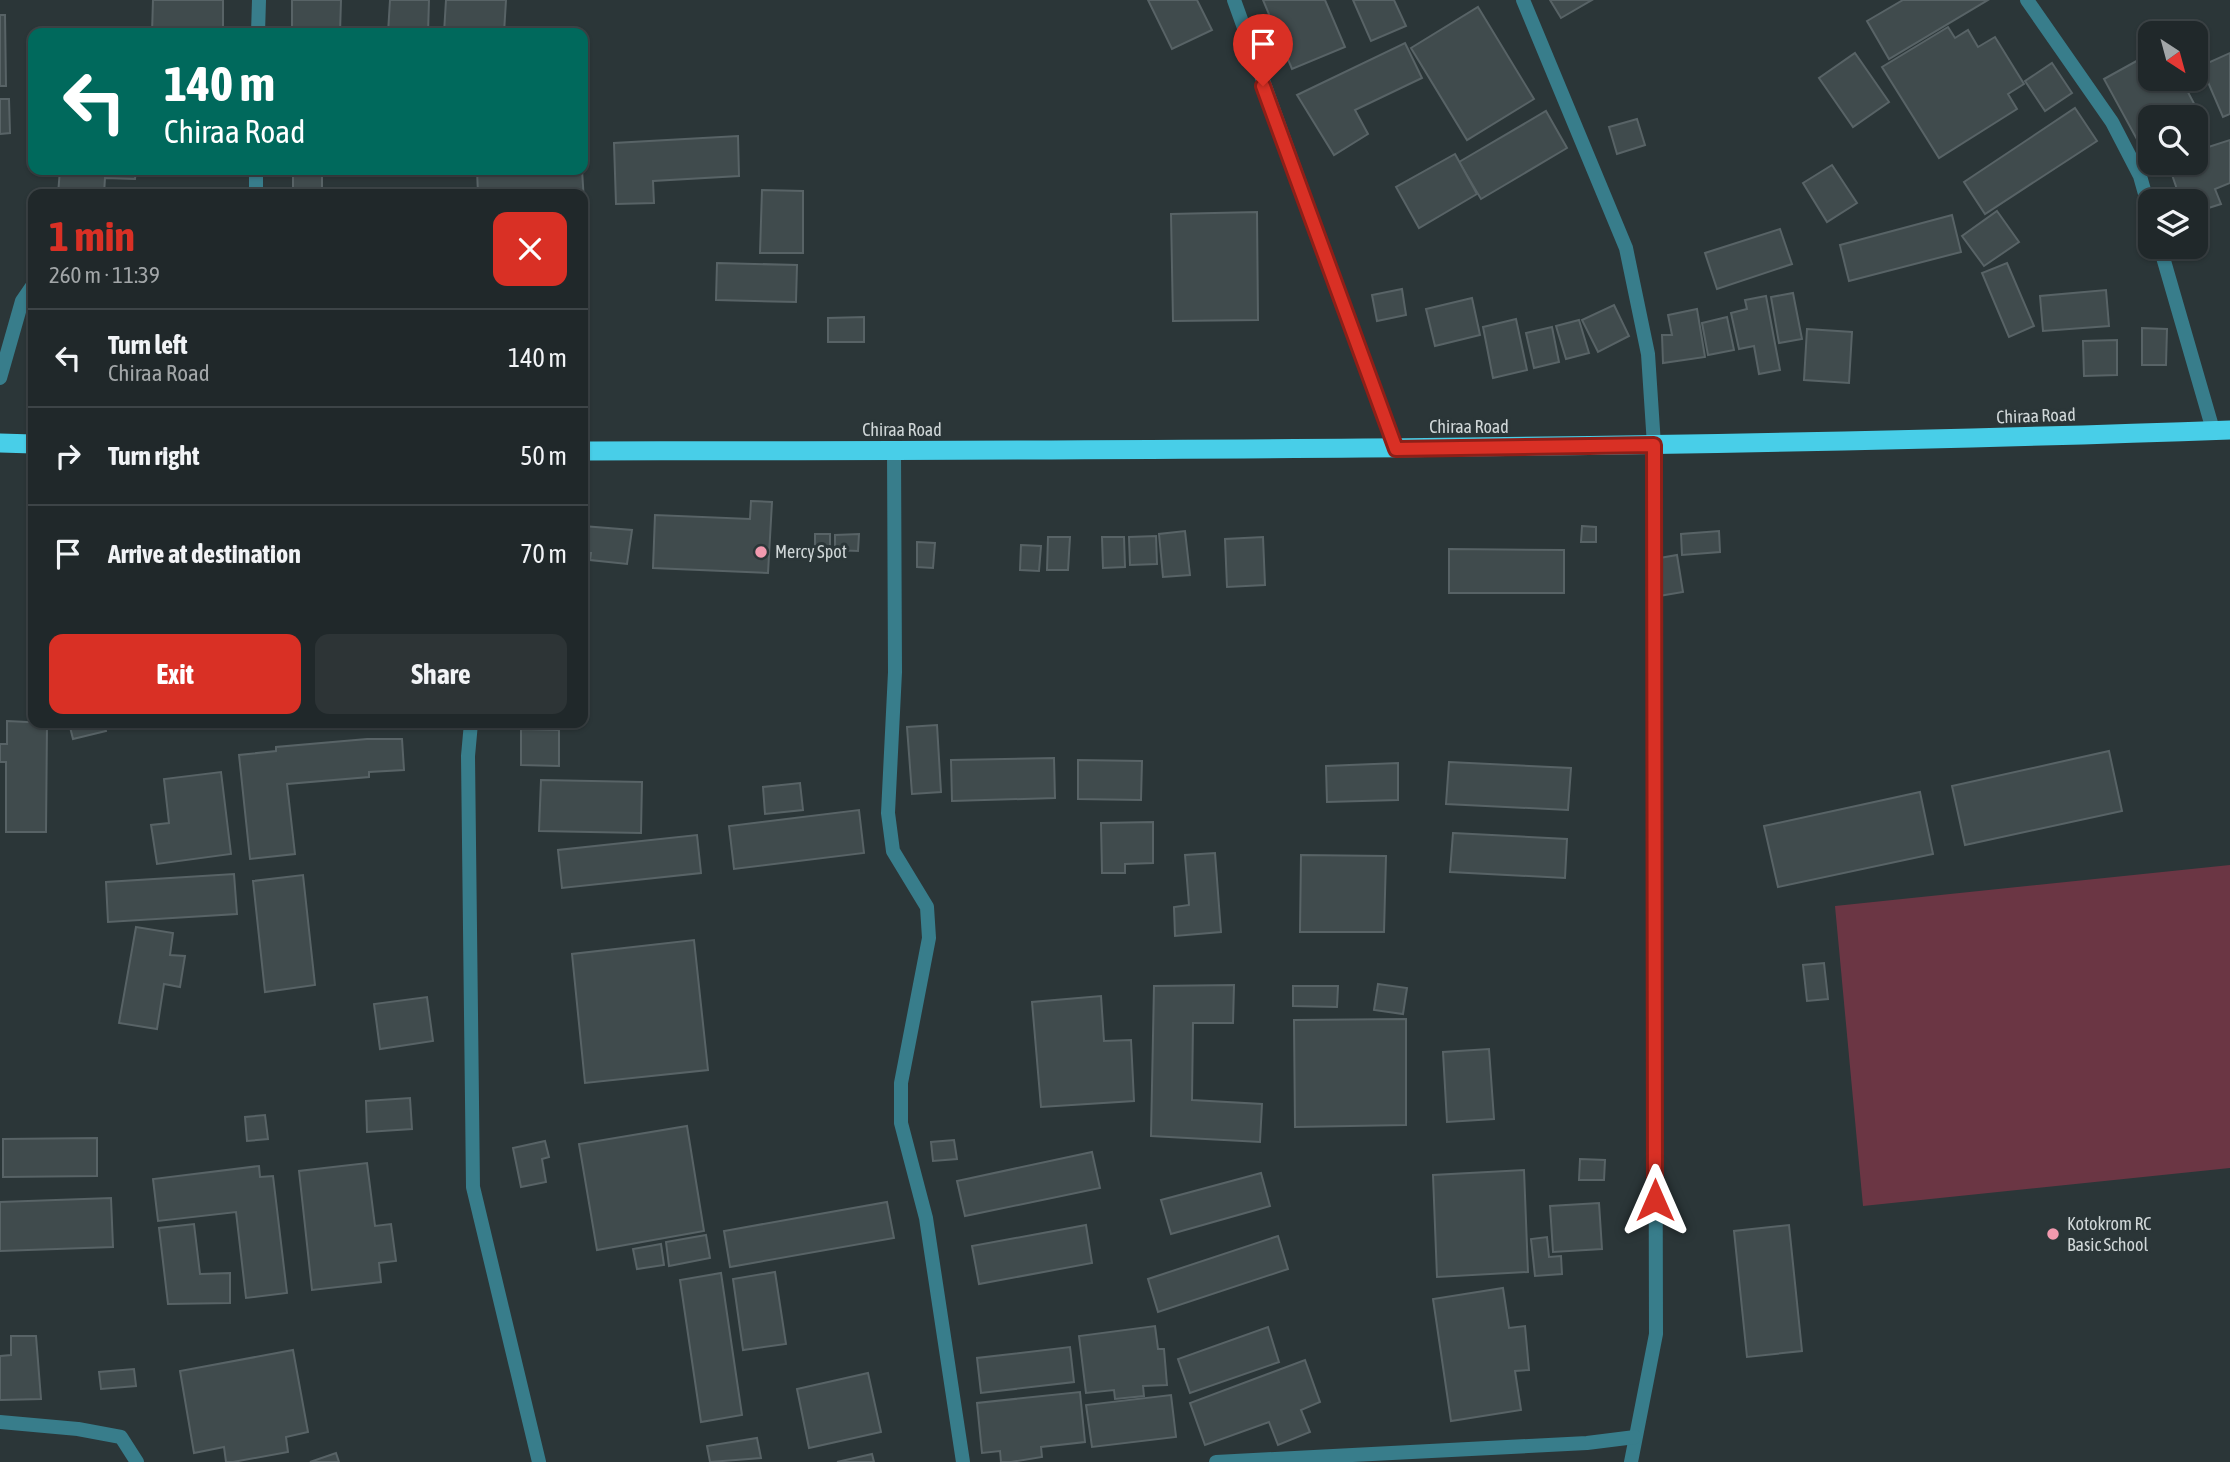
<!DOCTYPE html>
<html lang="en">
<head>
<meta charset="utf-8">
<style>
  :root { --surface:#20282a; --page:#2d3436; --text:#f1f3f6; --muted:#a2a6a8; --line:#3d4447; --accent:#d93025 }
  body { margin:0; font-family:"Asap Condensed",sans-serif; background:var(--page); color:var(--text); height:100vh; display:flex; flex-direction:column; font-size:26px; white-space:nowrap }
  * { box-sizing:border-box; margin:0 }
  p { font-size:23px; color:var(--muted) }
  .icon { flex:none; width:38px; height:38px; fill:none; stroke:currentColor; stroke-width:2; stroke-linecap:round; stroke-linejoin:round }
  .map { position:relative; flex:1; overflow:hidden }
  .sheet { position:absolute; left:28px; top:189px; width:560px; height:539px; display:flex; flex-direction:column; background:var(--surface); border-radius:14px; box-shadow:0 2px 5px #0004,0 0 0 2px var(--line) }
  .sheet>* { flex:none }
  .top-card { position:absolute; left:28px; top:28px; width:560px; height:147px; border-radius:14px; box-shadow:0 2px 5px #0004,0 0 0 2px var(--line); background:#00695c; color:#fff; overflow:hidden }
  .needle { width:46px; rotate:144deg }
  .controls { position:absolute; left:2138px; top:21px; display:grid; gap:14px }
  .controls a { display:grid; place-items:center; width:70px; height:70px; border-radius:14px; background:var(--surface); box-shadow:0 2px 5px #0004,0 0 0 2px var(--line); font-size:35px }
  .pin { position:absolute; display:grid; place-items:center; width:60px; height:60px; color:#fff; margin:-72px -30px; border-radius:50% 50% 50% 0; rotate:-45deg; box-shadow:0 0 7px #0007 }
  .pin .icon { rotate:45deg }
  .me { position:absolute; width:77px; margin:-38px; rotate:0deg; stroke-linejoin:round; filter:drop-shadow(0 0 5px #0008) }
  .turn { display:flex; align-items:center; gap:24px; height:147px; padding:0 21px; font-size:32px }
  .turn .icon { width:91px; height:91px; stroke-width:2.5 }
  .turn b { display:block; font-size:49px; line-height:60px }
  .round { display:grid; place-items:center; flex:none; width:74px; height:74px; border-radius:14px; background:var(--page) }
  .summary { display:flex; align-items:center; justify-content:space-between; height:119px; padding:0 21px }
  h1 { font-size:42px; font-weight:700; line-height:52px; color:var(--accent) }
  .cta { display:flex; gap:14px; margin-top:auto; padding:14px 21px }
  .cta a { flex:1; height:80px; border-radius:14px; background:var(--accent); color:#fff; font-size:28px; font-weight:700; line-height:80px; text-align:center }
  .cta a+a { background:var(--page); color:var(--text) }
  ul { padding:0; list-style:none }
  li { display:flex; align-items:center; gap:21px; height:98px; padding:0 21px; border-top:2px solid var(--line) }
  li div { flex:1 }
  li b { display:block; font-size:26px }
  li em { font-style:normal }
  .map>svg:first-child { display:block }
  .green { fill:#6b3644 }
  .building { fill:#404b4d; stroke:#586366; stroke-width:2 }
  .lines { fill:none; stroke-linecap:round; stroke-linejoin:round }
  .service { stroke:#387d8b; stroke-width:14 }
  .minor { stroke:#387d8b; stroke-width:14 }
  .trunk { stroke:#48cee8; stroke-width:19 }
  .route-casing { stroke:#8d1f18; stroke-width:18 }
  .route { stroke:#d93025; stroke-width:12 }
  .poi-dot { fill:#f29aaf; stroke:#2b3638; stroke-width:2.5 }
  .labels { text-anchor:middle; stroke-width:6; stroke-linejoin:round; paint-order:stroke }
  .street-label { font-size:18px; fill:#d0d7d8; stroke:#2b3638 }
  .poi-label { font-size:18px; fill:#d0d7d8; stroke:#2b3638; text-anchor:start }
</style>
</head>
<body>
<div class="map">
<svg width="2230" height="1462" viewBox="0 0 2230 1462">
  <rect width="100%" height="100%" fill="#2b3638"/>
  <path class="green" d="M2230 865V1168L1863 1206 1835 906Z"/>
  <g class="building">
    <path d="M153 0H223V33H152Z"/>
    <path d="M292 0H341L340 33H292Z"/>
    <path d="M390 0H429L428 33H388Z"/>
    <path d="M446 0H506L504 33H444Z"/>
    <path d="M1148 0H1197L1212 30 1172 49Z"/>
    <path d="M1263 0H1325L1345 47 1292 69Z"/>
    <path d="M1353 0H1394L1406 26 1371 41Z"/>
    <path d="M1550 0H1592L1561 18Z"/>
    <path d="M1903 0H1988L1889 59 1867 21Z"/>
    <path d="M1478 7 1534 99 1467 140 1411 48Z"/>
    <path d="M0 15H5L6 86H0Z"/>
    <path d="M1948 27 1955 38 1968 30 1978 47 1995 37 2024 84 2008 94 2017 109 1939 158 1882 67Z"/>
    <path d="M1405 43 1422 78 1355 110 1368 134 1334 155 1297 95Z"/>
    <path d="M1855 53 1889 102 1853 127 1819 78Z"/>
    <path d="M2151 53V79H2181L2198 111 2187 117H2151V137L2139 143 2104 79Z"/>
    <path d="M2230 53V114L2223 117 2201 66Z"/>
    <path d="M2052 63 2072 93 2045 111 2025 81Z"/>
    <path d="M0 99H9L10 133 0 134Z"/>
    <path d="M2075 108 2097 141 1985 214 1964 182Z"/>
    <path d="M1546 111 1567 148 1481 199 1459 162Z"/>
    <path d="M1637 119 1645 145 1617 154 1609 127Z"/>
    <path d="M738 136 739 176 653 181 654 203 616 204 614 143Z"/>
    <path d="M2230 140V183L2215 189 2221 204 2196 212V201H2181L2168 163H2196V151Z"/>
    <path d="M1455 154 1477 194 1419 228 1396 187Z"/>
    <path d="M1832 165 1857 203 1827 222 1803 183Z"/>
    <path d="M60 170H136L135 179 105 178 104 194H58Z"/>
    <rect x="293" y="170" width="29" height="18"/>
    <path d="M477 170H582L584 201 583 194H478Z"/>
    <path d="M762 190 803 191V253H760Z"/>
    <path d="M1997 211 2019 242 1984 266 1962 236Z"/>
    <path d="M1257 212 1258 320 1173 321 1171 214Z"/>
    <path d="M1952 215 1961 252 1849 281 1840 245Z"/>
    <path d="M1780 229 1792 264 1717 289 1705 253Z"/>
    <path d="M717 263 797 265 796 302 716 300Z"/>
    <path d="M2007 263 2034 326 2009 337 1982 273Z"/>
    <path d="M1402 289 1406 315 1377 321 1372 295Z"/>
    <path d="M2106 290 2109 326 2043 331 2040 296Z"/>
    <path d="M1793 293 1802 339 1779 343 1771 297Z"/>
    <path d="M1766 296 1780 370 1759 374 1754 346 1739 349 1731 313 1747 309 1745 300Z"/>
    <path d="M1472 298 1480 335 1435 346 1426 309Z"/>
    <path d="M1614 305 1629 336 1598 352 1582 320Z"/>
    <path d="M1697 309 1705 357 1663 363 1662 335H1672L1668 315Z"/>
    <path d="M864 317V342H828V318Z"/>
    <path d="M1727 317 1734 350 1708 355 1702 323Z"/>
    <path d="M1516 319 1527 370 1493 378 1483 327Z"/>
    <path d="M1579 320 1589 353 1566 359 1556 326Z"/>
    <path d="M1552 327 1559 362 1534 368 1526 333Z"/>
    <path d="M2142 328 2167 329 2166 365H2142Z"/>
    <path d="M1807 329 1852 332 1849 383 1804 380Z"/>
    <path d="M2117 340V375L2084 376 2083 341Z"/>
    <path d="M751 501 772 502 768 573 653 568 655 515 750 519Z"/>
    <path d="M583 526 632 530 627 564 590 560 591 553H583Z"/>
    <path d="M1582 526 1596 527V542H1581Z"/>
    <path d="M1185 531 1190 575 1163 577 1159 534Z"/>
    <path d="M1719 531 1720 552 1682 555 1681 534Z"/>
    <rect x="815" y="534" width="15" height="17"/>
    <path d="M859 534 858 551 835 550V535Z"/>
    <path d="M1156 536 1157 564 1130 565 1129 537Z"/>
    <path d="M1048 537H1070L1068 570H1047Z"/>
    <path d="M1102 537H1124L1125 567 1103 568Z"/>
    <path d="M1263 537 1265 585 1227 587 1225 539Z"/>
    <path d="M917 542 935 543 933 568 917 567Z"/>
    <path d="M1021 545 1041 546 1039 571 1020 570Z"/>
    <path d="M1449 549 1564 550V593H1449Z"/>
    <path d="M1677 555 1683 592 1653 597 1648 560Z"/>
    <path d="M7 721 47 723 46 832H6V762H0V744H7Z"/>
    <path d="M69 723H104L106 731 73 739Z"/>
    <path d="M937 725 941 792 912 794 907 727Z"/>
    <path d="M521 729 559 730V766L521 765Z"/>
    <path d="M367 739H402L404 770 369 772V777L287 784 295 854 250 859 239 755 276 751V747Z"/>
    <path d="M2109 751 2122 811 1965 845 1952 786Z"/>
    <path d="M1054 758 1055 798 952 801 951 760Z"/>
    <path d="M1078 760 1142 761 1141 800 1078 799Z"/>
    <path d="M1449 762 1571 768 1568 810 1446 804Z"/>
    <path d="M1398 763V800L1327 802 1326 766Z"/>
    <path d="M221 772 231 854 157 864 151 825 169 823 164 779Z"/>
    <path d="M541 780 642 782 641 833 539 831Z"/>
    <path d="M800 783 803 810 765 814 763 787Z"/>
    <path d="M1920 792 1933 854 1778 887 1764 826Z"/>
    <path d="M859 810 864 853 734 869 729 826Z"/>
    <path d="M1153 822V863L1125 864V873H1102L1101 823Z"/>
    <path d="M1453 833 1567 839 1565 878 1450 872Z"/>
    <path d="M697 835 701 873 562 888 558 850Z"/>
    <path d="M1215 853 1221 932 1175 936 1174 907 1189 905 1185 855Z"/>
    <path d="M1301 855 1386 856 1384 932H1300Z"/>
    <path d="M234 874 237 914 108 922 106 882Z"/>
    <path d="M303 875 315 985 265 992 253 881Z"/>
    <path d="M136 927 173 933 170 955 185 956 180 987 164 984 157 1029 119 1023Z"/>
    <path d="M694 940 708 1070 585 1083 572 954Z"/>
    <path d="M1824 963 1828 999 1807 1001 1803 965Z"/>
    <path d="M1378 984 1407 988 1403 1014 1374 1010Z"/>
    <path d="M1234 985 1233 1023H1193L1192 1100 1262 1104 1260 1142 1151 1136 1154 986Z"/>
    <path d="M1293 986H1338L1337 1007 1293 1006Z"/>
    <path d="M1101 996 1104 1041 1131 1040 1134 1101 1041 1107 1032 1002Z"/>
    <path d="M427 997 433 1041 380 1049 374 1004Z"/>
    <path d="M1406 1019V1125L1295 1127 1294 1020Z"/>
    <path d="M1489 1049 1494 1119 1447 1122 1443 1052Z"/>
    <path d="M410 1098 412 1129 367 1132 366 1101Z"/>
    <path d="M265 1115 268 1139 247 1141 245 1117Z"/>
    <path d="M687 1126 704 1231 597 1250 579 1144Z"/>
    <path d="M97 1138V1176L3 1177V1139Z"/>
    <path d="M954 1140 957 1159 933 1161 931 1142Z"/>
    <path d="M545 1141 549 1157 542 1159 546 1182 521 1187 513 1148Z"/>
    <path d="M1092 1152 1100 1188 965 1216 957 1181Z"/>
    <path d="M1580 1159 1605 1160 1604 1180H1579Z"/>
    <path d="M367 1163 375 1226 391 1224 396 1261 379 1263 381 1282 312 1290 299 1171Z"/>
    <path d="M259 1166 260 1177 273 1176 287 1293 246 1298 236 1212 158 1221 153 1179Z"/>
    <path d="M1524 1170 1528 1272 1437 1277 1433 1175Z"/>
    <path d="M1261 1173 1270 1206 1171 1234 1161 1200Z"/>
    <path d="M111 1198 113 1247 0 1251V1202Z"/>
    <path d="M887 1202 894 1238 730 1267 724 1231Z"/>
    <path d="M1599 1203 1602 1249 1553 1252 1550 1206Z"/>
    <path d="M194 1224 200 1274 230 1273V1303L168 1304 159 1228Z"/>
    <path d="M1086 1225 1092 1263 979 1284 972 1246Z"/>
    <path d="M1789 1225 1802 1351 1747 1357 1734 1231Z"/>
    <path d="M706 1235 710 1258 669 1266 666 1242Z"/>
    <path d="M1278 1236 1288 1269 1158 1312 1148 1279Z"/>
    <path d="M1547 1237 1549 1257 1561 1256 1562 1274 1535 1276 1531 1239Z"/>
    <path d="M661 1244 664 1265 637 1269 633 1249Z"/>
    <path d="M775 1272 786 1344 743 1350 733 1279Z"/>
    <path d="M721 1273 742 1415 701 1422 680 1280Z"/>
    <path d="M1503 1288 1509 1328 1525 1326 1529 1370 1515 1371 1521 1410 1451 1421 1433 1299Z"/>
    <path d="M1155 1326 1158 1349H1164L1167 1385 1143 1386 1144 1396 1115 1399 1114 1390 1086 1393 1079 1336Z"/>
    <path d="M1268 1327 1279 1362 1190 1393 1178 1359Z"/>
    <path d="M11 1336H36L41 1399 0 1400V1356L11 1355Z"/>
    <path d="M1070 1347 1074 1382 981 1393 977 1358Z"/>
    <path d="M293 1350 308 1432 286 1437 288 1452 233 1462H226L224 1447 194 1453 180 1371Z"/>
    <path d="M1305 1360 1320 1402 1301 1410 1310 1432 1278 1445 1269 1422 1205 1445 1190 1403Z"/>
    <path d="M134 1369 136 1386 101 1389 99 1372Z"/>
    <path d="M868 1373 881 1432 809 1448 797 1389Z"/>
    <path d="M1080 1392 1085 1442 1041 1447 1042 1457 1011 1462H1001L1000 1451 982 1453 977 1403Z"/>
    <path d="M1171 1395 1176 1437 1092 1447 1086 1405Z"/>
    <path d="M757 1438 761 1458 710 1462 707 1446Z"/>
    <path d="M336 1453 339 1462H310Z"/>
    <path d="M872 1454 874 1462H837Z"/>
  </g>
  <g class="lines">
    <path class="service" d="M0 378 22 301 33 285"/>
    <g class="minor">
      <path d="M1234 0 1396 449"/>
      <path d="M1523 0 1626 248 1648 354 1654 445 1656 1334 1631 1462"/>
      <path d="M2027 0 2112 122 2140 176 2151 215"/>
      <path d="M258 33 259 0"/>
      <path d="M256 194V170"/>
      <path d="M2160 247 2213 430"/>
      <path d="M894 451 895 672 888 813 893 851 927 907 929 938 901 1083V1123L926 1218 963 1462"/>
      <path d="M471 723 468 756 473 1187 539 1462"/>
      <path d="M0 1422 78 1429 121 1437 137 1462"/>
      <path d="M1216 1462 1587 1443 1635 1437"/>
    </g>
    <g class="trunk">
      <path d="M0 443 33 444"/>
      <path d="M583 451C1132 450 1681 450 2230 430"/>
    </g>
  </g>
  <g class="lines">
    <g class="route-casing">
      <path id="route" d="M1263 86 1396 449 1654 445 1655 1200"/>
    </g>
    <use href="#route" class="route"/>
  </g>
  <g class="poi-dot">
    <circle cx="761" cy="552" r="7"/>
    <circle cx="2053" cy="1234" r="7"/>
  </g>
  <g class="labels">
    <g class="street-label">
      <text transform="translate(2036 416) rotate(-2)" y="6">Chiraa Road</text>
      <text x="1469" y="433">Chiraa Road</text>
      <text x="902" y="436">Chiraa Road</text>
    </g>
    <g class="poi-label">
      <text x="775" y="558">Mercy Spot</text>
      <text x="2067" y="1230">Kotokrom RC<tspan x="2067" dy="21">Basic School</tspan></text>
    </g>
  </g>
</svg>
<div class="controls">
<a><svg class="needle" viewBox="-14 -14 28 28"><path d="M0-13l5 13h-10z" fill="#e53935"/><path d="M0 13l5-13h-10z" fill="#a2a6a8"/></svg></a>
<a><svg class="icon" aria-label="search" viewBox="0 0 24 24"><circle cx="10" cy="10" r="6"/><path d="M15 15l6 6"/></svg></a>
<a><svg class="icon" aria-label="layers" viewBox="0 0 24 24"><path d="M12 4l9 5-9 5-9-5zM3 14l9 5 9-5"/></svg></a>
</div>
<div class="pin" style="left:1263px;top:86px;background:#d93025"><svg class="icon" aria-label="arrive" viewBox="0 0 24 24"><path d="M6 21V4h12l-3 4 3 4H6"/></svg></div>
<svg class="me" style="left:1655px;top:1200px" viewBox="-20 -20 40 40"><path d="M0-17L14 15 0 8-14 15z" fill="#d93025" stroke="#fff" stroke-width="4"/></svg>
<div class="top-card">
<div class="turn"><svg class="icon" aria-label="left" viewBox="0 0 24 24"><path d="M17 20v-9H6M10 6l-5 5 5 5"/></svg><div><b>140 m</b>Chiraa Road</div></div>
</div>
<section class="sheet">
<div class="summary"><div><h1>1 min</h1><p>260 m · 11:39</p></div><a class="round" style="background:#d93025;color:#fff"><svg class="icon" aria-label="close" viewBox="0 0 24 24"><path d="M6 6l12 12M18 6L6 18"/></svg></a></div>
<ul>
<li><svg class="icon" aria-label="left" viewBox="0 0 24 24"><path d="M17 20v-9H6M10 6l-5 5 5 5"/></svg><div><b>Turn left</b><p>Chiraa Road</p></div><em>140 m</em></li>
<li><svg class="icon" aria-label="right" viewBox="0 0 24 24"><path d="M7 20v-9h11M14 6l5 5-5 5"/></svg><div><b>Turn right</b></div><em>50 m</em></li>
<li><svg class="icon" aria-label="arrive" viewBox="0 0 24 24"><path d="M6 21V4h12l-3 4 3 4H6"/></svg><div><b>Arrive at destination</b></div><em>70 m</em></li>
</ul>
<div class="cta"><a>Exit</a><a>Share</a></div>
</section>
</div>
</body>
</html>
